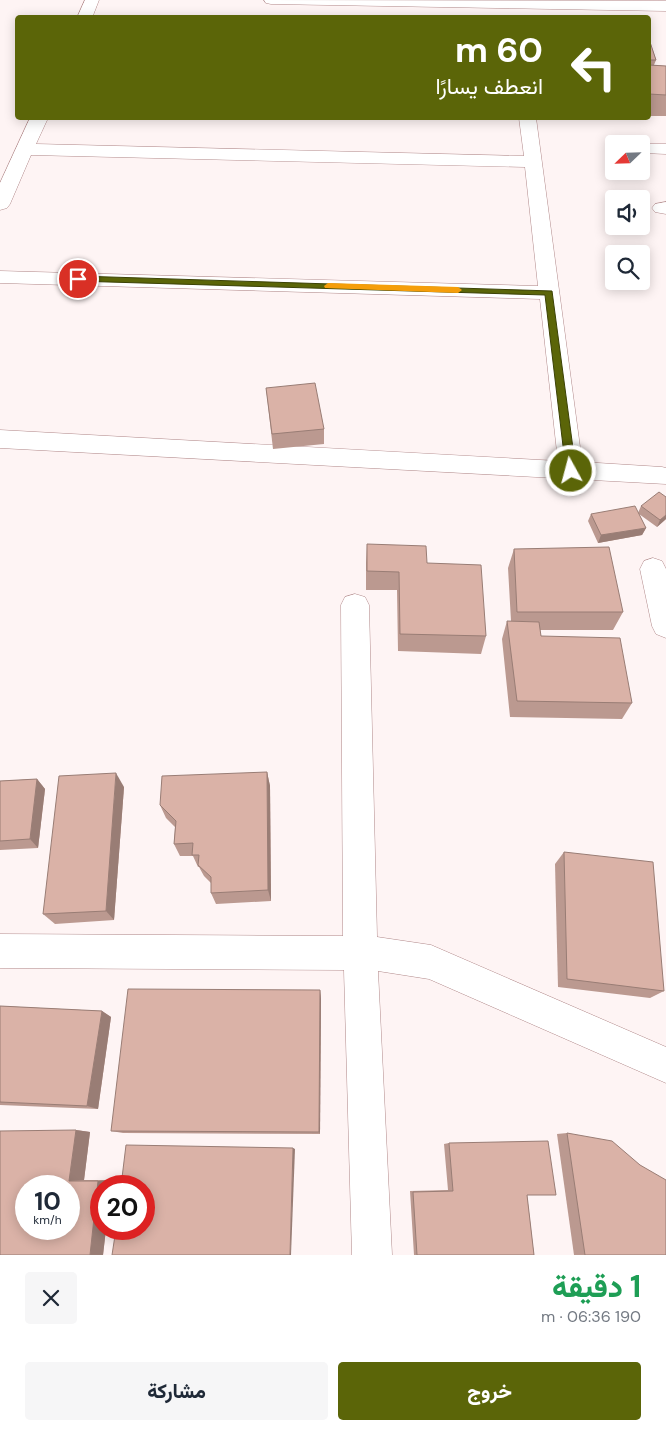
<!DOCTYPE html>
<html lang="ar">
<head>
<meta charset="utf-8">
<style>
  :root { --surface:#fff; --page:#f6f6f7; --text:#1f2937; --muted:#747a83; --accent:#5b6508 }
  body { margin:0; font-family:"DM Sans",Vazirmatn,sans-serif; background:var(--page); color:var(--text); direction:rtl; height:100vh; display:flex; flex-direction:column; font-size:19px; white-space:nowrap }
  * { box-sizing:border-box; margin:0 }
  p { font-size:16px; color:var(--muted) }
  .icon { flex:none; width:28px; height:28px; fill:none; stroke:currentColor; stroke-width:2; stroke-linecap:round; stroke-linejoin:round }
  .map { position:relative; height:1255px; overflow:hidden; direction:ltr }
  .side { display:flex; flex-direction:column; background:var(--surface); flex:1 }
  .side>* { flex:none }
  .hud { position:absolute; left:15px; top:15px; width:636px; height:105px; border-radius:5px; box-shadow:0 2px 12px #0003; direction:rtl; background:#5b6508; color:#fff; overflow:hidden }
  .needle { width:32px; rotate:247deg }
  .controls { position:absolute; left:605px; top:135px; display:grid; gap:10px }
  .controls a { display:grid; place-items:center; width:45px; height:45px; border-radius:5px; background:var(--surface); box-shadow:0 2px 12px #0003; font-size:25px }
  .speed { position:absolute; left:15px; top:1175px; display:flex; gap:10px; font-size:25px; font-weight:700; text-align:center }
  .speed>* { display:grid; place-content:center; width:65px; height:65px; border-radius:50%; background:var(--surface); box-shadow:0 2px 12px #0003; line-height:1 }
  .speed small { font-size:12px; font-weight:400 }
  .speed .limit { border:8px solid #d22; background:#fff; color:#111 }
  .pin { position:absolute; display:grid; place-items:center; width:42px; height:42px; color:#fff; margin:-21px; border:2px solid #fff; border-radius:50%; box-shadow:0 1px 5px #0007 }
  .me { position:absolute; width:55px; margin:-28px; rotate:353deg; stroke-linejoin:round; filter:drop-shadow(0 0 4px #0008) }
  .turn { display:flex; align-items:center; gap:18px; height:105px; padding:0 25px; font-size:22px }
  .turn .icon { width:65px; height:65px; stroke-width:2.5 }
  .turn b { display:block; font-size:35px; line-height:42px }
  .round { display:grid; place-items:center; flex:none; width:52px; height:52px; border-radius:5px; background:var(--page) }
  .head { display:flex; align-items:center; justify-content:space-between; height:85px; padding:0 25px }
  h1 { font-size:30px; font-weight:800; line-height:38px; color:#1e9e55 }
  .button { display:flex; gap:10px; margin-top:auto; padding:10px 25px }
  .button a { flex:1; height:58px; border-radius:5px; background:var(--accent); color:#fff; font-size:20px; font-weight:800; line-height:58px; text-align:center }
  .button a+a { background:var(--page); color:var(--text) }
  .map>svg:first-child { display:block }
  .lines { fill:none; stroke-linecap:round; stroke-linejoin:round }
  .minor-casing { stroke:#b1898a; stroke-width:1 }
  .minor { fill:#fff; fill-rule:evenodd }
  .wall { fill:#bb9990 }
  .shaded-wall { fill:#997d75 }
  .building { fill:#dab2a7; stroke:#997d75; fill-rule:evenodd }
  .route { fill:#5b6508; stroke:#3b4205 }
  .slow { fill:#f59e0b }
</style>
</head>
<body>
<div class="map">
<svg width="666" height="1255" viewBox="0 0 666 1255">
  <rect width="100%" height="100%" fill="#fef4f4"/>
  <g class="lines">
    <g class="minor-casing">
      <g id="minor">
        <path d="M85 0H99L92 18H77Z"/>
        <path d="M264 0 666 1V11L271 4 266 3Z"/>
        <path d="M30 118H48L36 144 524 156 519 118H536L582 462 662 467 666 468V484L0 448V430L558 461 540 299 0 283V271L538 286 525 167 31 155 10 204 7 208 0 210V183Z"/>
        <path d="M649 144H666V154L643 153V145Z"/>
        <path d="M666 202V214L655 212 652 208 655 204Z"/>
        <path d="M653 558 662 561 666 569V638L656 634 652 626 640 569 644 561Z"/>
        <path d="M355 594 365 597 369 605 377 937 431 945 666 1047V1083L429 979 378 971 392 1255H352L344 970 0 968V934L343 936 341 605 345 597Z"/>
      </g>
    </g>
    <use href="#minor" class="minor"/>
  </g>
  <g class="wall">
    <path d="M649 39 656 60 654 65 666 66V116H649Z"/>
    <path d="M266 388 324 429V444L273 449Z"/>
    <path d="M666 497V519L657 527 639 514 646 528 642 535 598 543 588 521 591 514 638 513 641 506Z"/>
    <path d="M367 544 427 563 486 636 481 654 398 651 397 590H366V563Z"/>
    <path d="M514 549 623 612 613 630H540L541 636 632 703 622 719 510 717 502 639 507 621H511L508 568Z"/>
    <path d="M267 772 270 786 271 901 216 904 211 893V883L204 876 199 867H198L193 856H180L174 844 175 827 166 818 160 805Z"/>
    <path d="M37 779 45 789 38 848 0 850V781Z"/>
    <path d="M124 787 114 920 55 924 43 914Z"/>
    <path d="M564 852 664 991 650 998 558 987 555 864Z"/>
    <path d="M320 990 321 999 320 1134 123 1133 111 1131Z"/>
    <path d="M0 1006 102 1011 111 1017 98 1109 0 1105Z"/>
    <path d="M76 1130 90 1132 84 1180H111L110 1186H101V1229H106L103 1255H0Z"/>
    <path d="M567 1133 640 1165 666 1255H574L557 1134Z"/>
    <path d="M449 1143 527 1195 534 1255H414L410 1191 448 1190 444 1144Z"/>
  </g>
  <g class="shaded-wall">
    <path d="M666 515V519L657 527 660 520Z"/>
    <path d="M646 528 642 535 598 543 601 535Z"/>
    <path d="M267 772 270 786 271 901 268 890Z"/>
    <path d="M116 773 124 787 114 920 106 911Z"/>
    <path d="M37 779 45 789 38 848 30 839Z"/>
    <path d="M320 990 321 999 320 1134 319 1132Z"/>
    <path d="M102 1011 111 1017 98 1109 87 1106Z"/>
    <path d="M76 1130 90 1132 84 1180 69 1181Z"/>
    <path d="M293 1148 295 1149 291 1255H290Z"/>
    <path d="M111 1180 110 1186H101V1229H106L103 1255H90L98 1181Z"/>
  </g>
  <g class="building">
    <path d="M649 39 656 60H649Z"/>
    <path d="M649 65 666 66V95L649 94Z"/>
    <path d="M315 383 324 429 272 434 266 388Z"/>
    <path d="M659 492 666 497V515L660 520 641 506Z"/>
    <path d="M635 506 646 528 601 535 591 514Z"/>
    <path d="M367 544 426 546 427 563 481 565 486 636 400 634 399 572 367 571Z"/>
    <path d="M609 547 623 612H517L514 549Z"/>
    <path d="M507 621 539 622 541 636 620 638 632 703 517 701Z"/>
    <path d="M267 772 268 890 211 893V877L198 865 199 855H192L193 843 174 844 176 821 160 805 162 776Z"/>
    <path d="M116 773 106 911 43 914 59 776Z"/>
    <path d="M37 779 30 839 0 841V781Z"/>
    <path d="M564 852 653 862 664 991 567 979Z"/>
    <path d="M128 989 320 990 319 1132 111 1131Z"/>
    <path d="M0 1006 102 1011 87 1106 0 1102Z"/>
    <path d="M76 1130 69 1181H98L90 1255H0V1131ZM26 1186H69V1229H26Z"/>
    <path d="M567 1133 612 1141 640 1165 666 1180V1255H585Z"/>
    <path d="M548 1141 556 1195H527L534 1255H417L413 1192 453 1191 449 1143Z"/>
    <path d="M126 1145 293 1148 290 1255H112L116 1229H144V1186H121Z"/>
  </g>
  <path class="route" d="M78 276 552 291 576 471 571 475 566 471 545 295 75 281V277Z"/>
  <path class="slow" d="M328 283 458 287 462 290 458 293 325 288 324 286Z"/>
</svg>
<div class="controls">
<a><svg class="needle" viewBox="-14 -14 28 28"><path d="M0-13l5 13h-10z" fill="#e53935"/><path d="M0 13l5-13h-10z" fill="#747a83"/></svg></a>
<a><svg class="icon" aria-label="sound" viewBox="0 0 24 24"><path d="M4 9h4l5-4v14l-5-4H4zM17 9q2 3 0 6"/></svg></a>
<a><svg class="icon" aria-label="search" viewBox="0 0 24 24"><circle cx="10" cy="10" r="6"/><path d="M15 15l6 6"/></svg></a>
</div>
<div class="speed"><div>10<small>km/h</small></div><div class="limit">20</div></div>
<div class="pin" style="left:78px;top:279px;background:#d93025"><svg class="icon" aria-label="arrive" viewBox="0 0 24 24"><path d="M6 21V4h12l-3 4 3 4H6"/></svg></div>
<svg class="me" style="left:571px;top:471px" viewBox="-20 -20 40 40"><circle r="17" fill="#5b6508" stroke="#fff" stroke-width="3"/><path d="M0-11L8 9 0 5-8 9z" fill="#fff"/></svg>
<div class="hud">
<div class="turn"><svg class="icon" aria-label="left" viewBox="0 0 24 24"><path d="M17 20v-9H6M10 6l-5 5 5 5"/></svg><div><b>60 m</b>انعطف يسارًا</div></div>
</div>
</div>
<section class="side">
<div class="head"><div><h1>1 دقيقة</h1><p>190 m · 06:36</p></div><a class="round"><svg class="icon" aria-label="close" viewBox="0 0 24 24"><path d="M6 6l12 12M18 6L6 18"/></svg></a></div>
<div class="button"><a>خروج</a><a>مشاركة</a></div>
</section>
</body>
</html>
